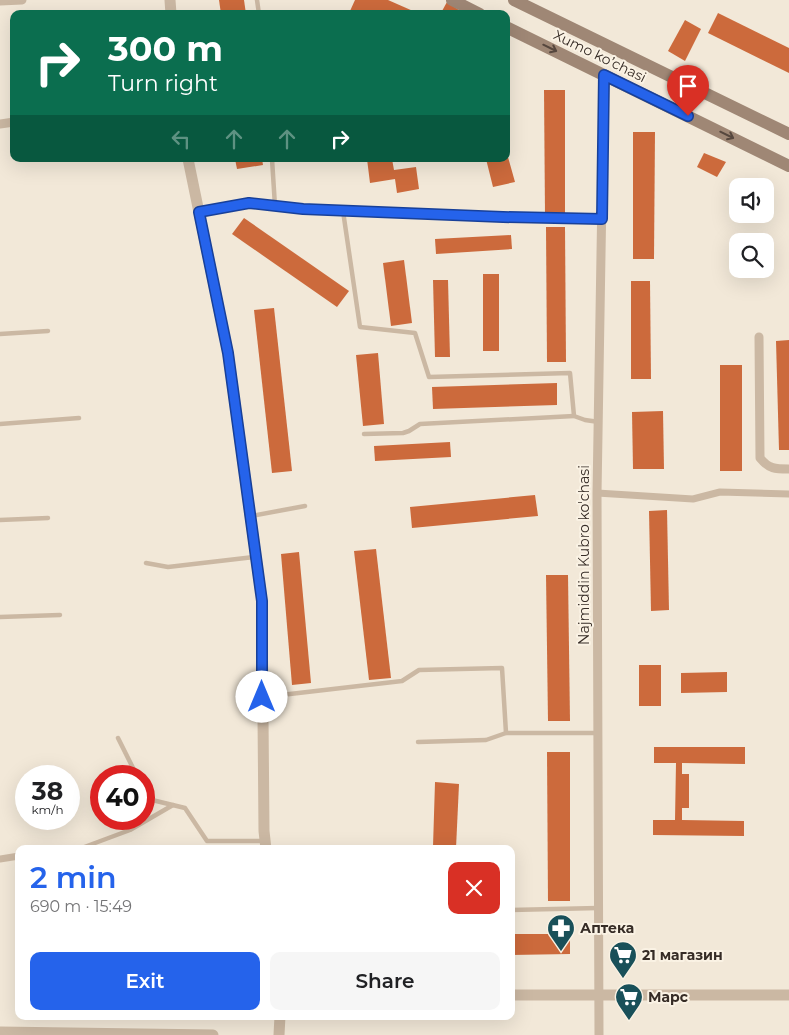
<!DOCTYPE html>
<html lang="en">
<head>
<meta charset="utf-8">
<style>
  :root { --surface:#fff; --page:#f6f6f6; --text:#202124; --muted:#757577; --accent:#2563eb }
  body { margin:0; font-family:Montserrat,sans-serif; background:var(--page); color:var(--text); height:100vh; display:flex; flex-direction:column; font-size:19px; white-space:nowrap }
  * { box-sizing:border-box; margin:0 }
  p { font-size:16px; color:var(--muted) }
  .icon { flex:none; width:28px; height:28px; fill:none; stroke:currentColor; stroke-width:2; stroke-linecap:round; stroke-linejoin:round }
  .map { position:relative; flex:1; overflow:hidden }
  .details { position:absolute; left:15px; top:845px; width:500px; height:175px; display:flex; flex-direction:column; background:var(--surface); border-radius:10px; box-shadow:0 5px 20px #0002 }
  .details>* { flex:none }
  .guide { position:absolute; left:10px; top:10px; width:500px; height:152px; border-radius:10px; box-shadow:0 5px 20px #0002; background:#0b6e4f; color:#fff; overflow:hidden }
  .fabs { position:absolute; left:729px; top:178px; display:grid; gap:10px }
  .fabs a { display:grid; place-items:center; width:45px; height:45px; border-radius:10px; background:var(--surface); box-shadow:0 5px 20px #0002; font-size:25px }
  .speed { position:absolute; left:15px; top:765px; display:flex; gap:10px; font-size:25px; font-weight:700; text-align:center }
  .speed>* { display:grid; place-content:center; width:65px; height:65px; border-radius:50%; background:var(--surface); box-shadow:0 5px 20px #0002; line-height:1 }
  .speed small { font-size:12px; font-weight:400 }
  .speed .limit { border:8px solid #d22; background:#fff; color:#111 }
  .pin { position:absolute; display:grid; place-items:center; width:42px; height:42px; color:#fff; margin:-51px -21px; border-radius:50% 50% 50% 0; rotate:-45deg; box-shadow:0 0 5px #0007 }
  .pin .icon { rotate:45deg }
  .me { position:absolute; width:55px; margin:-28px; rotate:0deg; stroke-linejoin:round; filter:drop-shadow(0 0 4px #0008) }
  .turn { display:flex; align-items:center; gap:18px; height:105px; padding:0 15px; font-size:22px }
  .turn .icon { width:65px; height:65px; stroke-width:2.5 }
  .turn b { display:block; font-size:35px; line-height:42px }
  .lanes { display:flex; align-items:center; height:48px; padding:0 15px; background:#0003; justify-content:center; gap:25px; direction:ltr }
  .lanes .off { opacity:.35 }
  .round { display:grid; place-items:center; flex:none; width:52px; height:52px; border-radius:10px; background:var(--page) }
  .head { display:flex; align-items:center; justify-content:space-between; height:85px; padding:0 15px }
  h1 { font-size:30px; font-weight:600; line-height:38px; color:var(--accent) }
  .action { display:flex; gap:10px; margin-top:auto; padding:10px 15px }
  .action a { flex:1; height:58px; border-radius:10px; background:var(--accent); color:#fff; font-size:20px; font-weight:600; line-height:58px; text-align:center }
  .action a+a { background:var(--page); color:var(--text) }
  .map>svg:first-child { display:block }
  .building { fill:#cc6a3c }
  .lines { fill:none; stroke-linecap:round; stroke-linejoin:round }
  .service { stroke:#cbb8a3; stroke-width:4.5 }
  .pedestrian { stroke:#cbb8a3; stroke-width:7 }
  .minor { stroke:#cbb8a3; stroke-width:9 }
  .tertiary { stroke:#cbb8a3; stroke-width:11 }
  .secondary { stroke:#9f8775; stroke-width:12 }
  .oneway { stroke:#56473e }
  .route-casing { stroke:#184099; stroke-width:12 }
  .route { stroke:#2563eb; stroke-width:9 }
  .labels { text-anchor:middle; stroke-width:4; stroke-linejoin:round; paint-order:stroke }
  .street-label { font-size:14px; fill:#362c26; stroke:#faf2e4 }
  .poi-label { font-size:14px; font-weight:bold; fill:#362c26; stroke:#faf2e4; text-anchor:start }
</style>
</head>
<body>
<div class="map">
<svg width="789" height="1035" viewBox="0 0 789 1035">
  <rect width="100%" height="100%" fill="#f2e8d8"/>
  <g class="building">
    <path d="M219 0H244L246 14H221Z"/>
    <path d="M355 0H388L413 11 411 14H357L350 11Z"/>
    <path d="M447 2 465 14H446L442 11Z"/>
    <path d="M718 13 789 48V73L708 33Z"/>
    <path d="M685 20 701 29 685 61 668 51Z"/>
    <path d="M544 90H565V215H545Z"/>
    <path d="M633 132H655L654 259H633Z"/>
    <path d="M506 150 515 182 493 187 486 159H506Z"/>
    <path d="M704 153 726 162 717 177 697 167Z"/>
    <path d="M235 159H262L263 165 237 169Z"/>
    <path d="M367 159H392L394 170 416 167 419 189 397 193 395 179 370 183Z"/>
    <path d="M244 218 349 291 337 307 232 234Z"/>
    <path d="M546 227H565L566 362H547Z"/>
    <path d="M511 235 512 249 436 254 435 239Z"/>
    <path d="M404 260 412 323 391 326 383 263Z"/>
    <rect x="483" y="274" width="16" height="77"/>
    <path d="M433 280H448L450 357H435Z"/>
    <path d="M631 281H650L651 379H631Z"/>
    <path d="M274 308 292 471 272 473 254 310Z"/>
    <path d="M789 340V450H779L776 341Z"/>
    <path d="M378 353 384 424 363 426 356 355Z"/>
    <rect x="720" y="365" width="22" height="106"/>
    <path d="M557 383V405L433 409 432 387Z"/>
    <path d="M663 411 664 469H633L632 412Z"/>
    <path d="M450 442 451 457 375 461 374 446Z"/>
    <path d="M535 495 538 516 412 528 410 507Z"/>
    <path d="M667 510 669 610 651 611 649 511Z"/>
    <path d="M376 549 391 678 369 680 354 551Z"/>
    <path d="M299 552 311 683 292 685 281 554Z"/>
    <path d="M546 575H568L570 721H548Z"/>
    <rect x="639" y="665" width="22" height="41"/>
    <path d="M727 672V692L681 693V673Z"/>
    <path d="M654 747H745V764L682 763V774H689V808H682V820L744 821V836L653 835V820H675L676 763H654Z"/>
    <path d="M547 752H570V901H548Z"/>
    <path d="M435 782 459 784 456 848 433 846Z"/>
    <path d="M511 934H570V954L511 955Z"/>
  </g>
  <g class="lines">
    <g class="service">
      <path d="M257 0 259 14"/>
      <path d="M272 159 275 206"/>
      <path d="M343 211 360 327 415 333 429 377 570 373 574 416 585 420 599 422"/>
      <path d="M199 212 249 203 303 209 503 217 602 219"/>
      <path d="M0 334 48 331"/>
      <path d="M0 424 79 418"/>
      <path d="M364 434 403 433 409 431 420 424 574 416"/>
      <path d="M251 516 305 506"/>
      <path d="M0 520 48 518"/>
      <path d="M146 563 168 567 254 557"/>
      <path d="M0 617 60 615"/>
      <path d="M264 697 402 681 419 670 502 668 506 733H598"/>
      <path d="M118 738 137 776"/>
      <path d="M418 742 486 740 506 733"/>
      <path d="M144 791 148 799 185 808 207 841H263"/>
      <path d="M79 849 130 830 173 805"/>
      <path d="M511 910 598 908"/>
    </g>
    <g class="pedestrian">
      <path d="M597 493 693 499 720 492 789 494"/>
      <path d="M0 859 19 856"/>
    </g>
    <g class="minor">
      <path d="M0 1 22 0"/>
      <path d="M0 124 14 122"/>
      <path d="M759 337 760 458C769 469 775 469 789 469"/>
      <path d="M599 1035 597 493 604 75"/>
    </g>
    <g class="tertiary">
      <path d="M170 0 171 14"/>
      <path d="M188 159 228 353 262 601 264 831 266 849"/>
      <path d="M511 995H789"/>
      <path d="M0 1032 213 1035"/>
      <path d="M279 1035 280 1016"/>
    </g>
    <g class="secondary">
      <path d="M452 0 480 14"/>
      <path d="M514 0 789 134"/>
      <path d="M506 27 789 166"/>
    </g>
  </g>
  <defs><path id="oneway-shaft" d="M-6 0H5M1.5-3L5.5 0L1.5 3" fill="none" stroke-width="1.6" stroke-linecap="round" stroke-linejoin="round" transform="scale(1.25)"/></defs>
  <g class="oneway">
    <use href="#oneway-shaft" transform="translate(550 48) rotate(26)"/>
    <use href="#oneway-shaft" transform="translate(727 135) rotate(26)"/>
  </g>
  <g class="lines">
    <g class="route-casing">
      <path id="route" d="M262 697V601L228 353 199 212 249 203 303 209 503 217 602 219 604 75 688 116"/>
    </g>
    <use href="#route" class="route"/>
  </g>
  <defs>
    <g id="pharmacy-pin" transform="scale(1.4375)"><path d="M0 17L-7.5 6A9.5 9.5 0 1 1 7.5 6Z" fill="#195059" stroke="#faf2e4"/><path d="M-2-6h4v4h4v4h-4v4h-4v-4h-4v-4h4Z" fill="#fff"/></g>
    <g id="supermarket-pin" transform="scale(1.4375)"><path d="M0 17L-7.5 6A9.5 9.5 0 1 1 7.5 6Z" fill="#195059" stroke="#faf2e4"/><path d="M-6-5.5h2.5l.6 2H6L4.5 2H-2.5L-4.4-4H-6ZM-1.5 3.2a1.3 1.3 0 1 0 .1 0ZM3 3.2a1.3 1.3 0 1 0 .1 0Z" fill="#fff"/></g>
  </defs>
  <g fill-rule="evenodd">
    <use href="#pharmacy-pin" x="561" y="928"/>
    <use href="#supermarket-pin" x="623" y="955"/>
    <use href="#supermarket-pin" x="629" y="997"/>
  </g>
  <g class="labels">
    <g class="street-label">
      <text transform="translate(600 56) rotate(26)" y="5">Xumo ko’chasi</text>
      <text transform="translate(584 555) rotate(-90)" y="5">Najmiddin Kubro ko'chasi</text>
    </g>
    <g class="poi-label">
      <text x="580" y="933">Аптека</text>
      <text x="642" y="960">21 магазин</text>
      <text x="648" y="1002">Марс</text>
    </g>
  </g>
</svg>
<div class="fabs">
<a><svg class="icon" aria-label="sound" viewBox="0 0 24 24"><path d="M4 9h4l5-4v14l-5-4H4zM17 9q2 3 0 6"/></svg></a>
<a><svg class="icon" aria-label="search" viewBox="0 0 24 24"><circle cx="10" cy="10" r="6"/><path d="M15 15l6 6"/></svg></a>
</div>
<div class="speed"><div>38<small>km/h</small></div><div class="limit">40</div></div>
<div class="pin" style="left:688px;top:116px;background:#d93025"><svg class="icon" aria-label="arrive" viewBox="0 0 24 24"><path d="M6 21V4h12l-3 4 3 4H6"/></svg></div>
<svg class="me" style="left:262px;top:697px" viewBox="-20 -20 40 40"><circle r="19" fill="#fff"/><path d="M0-13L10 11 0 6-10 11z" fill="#2563eb"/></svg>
<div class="guide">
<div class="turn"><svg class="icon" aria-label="right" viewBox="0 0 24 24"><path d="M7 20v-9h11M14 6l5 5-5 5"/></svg><div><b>300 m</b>Turn right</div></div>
<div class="lanes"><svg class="icon off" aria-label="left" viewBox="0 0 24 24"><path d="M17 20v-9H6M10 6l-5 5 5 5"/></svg><svg class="icon off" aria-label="ahead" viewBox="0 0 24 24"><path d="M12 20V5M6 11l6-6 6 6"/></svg><svg class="icon off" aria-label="ahead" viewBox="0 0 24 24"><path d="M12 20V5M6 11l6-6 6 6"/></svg><svg class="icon" aria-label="right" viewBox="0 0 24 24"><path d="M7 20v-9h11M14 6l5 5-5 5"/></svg></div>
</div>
<section class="details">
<div class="head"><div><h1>2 min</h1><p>690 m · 15:49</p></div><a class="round" style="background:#d93025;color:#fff"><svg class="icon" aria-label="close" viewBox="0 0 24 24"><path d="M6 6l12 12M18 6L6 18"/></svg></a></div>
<div class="action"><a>Exit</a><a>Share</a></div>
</section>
</div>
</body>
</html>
